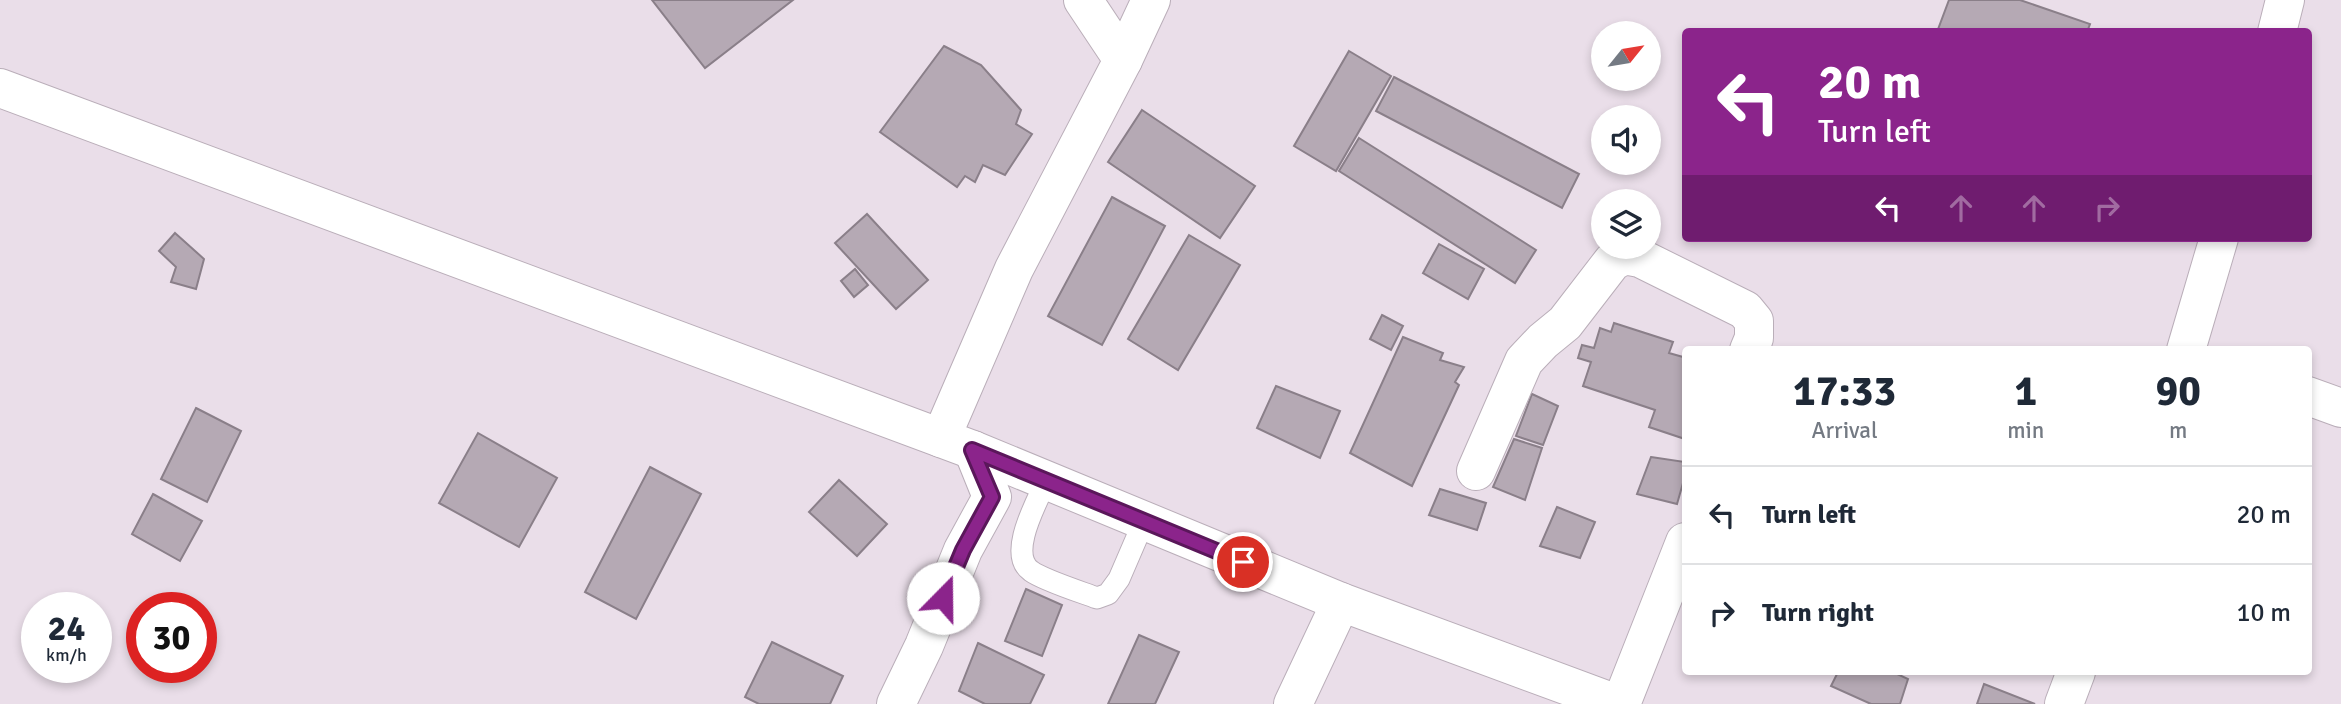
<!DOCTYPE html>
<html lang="en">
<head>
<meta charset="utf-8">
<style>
  :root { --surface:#fff; --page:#f6f6f7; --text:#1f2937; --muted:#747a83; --line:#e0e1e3 }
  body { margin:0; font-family:Signika,sans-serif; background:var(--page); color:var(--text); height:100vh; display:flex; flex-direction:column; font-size:26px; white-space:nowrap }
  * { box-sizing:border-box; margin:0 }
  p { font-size:23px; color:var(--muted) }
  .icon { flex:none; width:38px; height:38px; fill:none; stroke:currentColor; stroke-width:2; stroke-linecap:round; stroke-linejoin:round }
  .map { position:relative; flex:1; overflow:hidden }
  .sheet { position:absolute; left:1682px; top:346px; width:630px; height:329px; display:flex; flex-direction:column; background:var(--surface); border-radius:7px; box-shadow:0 4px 10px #0003 }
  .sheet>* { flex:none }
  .hud { position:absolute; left:1682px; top:28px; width:630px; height:214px; border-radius:7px; box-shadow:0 4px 10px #0003; background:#8b248b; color:#fff; overflow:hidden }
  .needle { width:46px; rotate:60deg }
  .tools { position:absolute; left:1591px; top:21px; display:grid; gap:14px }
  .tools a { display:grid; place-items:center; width:70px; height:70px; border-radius:50%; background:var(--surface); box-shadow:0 4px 10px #0003; font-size:35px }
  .speed { position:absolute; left:21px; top:592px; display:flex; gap:14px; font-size:35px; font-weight:700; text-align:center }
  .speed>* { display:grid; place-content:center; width:91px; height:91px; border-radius:50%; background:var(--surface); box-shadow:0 4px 10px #0003; line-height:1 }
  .speed small { font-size:18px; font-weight:400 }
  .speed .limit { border:10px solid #d22; background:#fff; color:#111 }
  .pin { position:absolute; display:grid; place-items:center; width:60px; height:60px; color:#fff; margin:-30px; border:4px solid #fff; border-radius:50%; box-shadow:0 2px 7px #0007 }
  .me { position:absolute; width:77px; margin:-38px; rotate:22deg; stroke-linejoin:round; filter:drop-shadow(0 0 5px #0008) }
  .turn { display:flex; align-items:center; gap:24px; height:147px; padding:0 21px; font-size:32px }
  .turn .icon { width:91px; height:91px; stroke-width:2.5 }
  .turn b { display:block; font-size:49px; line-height:60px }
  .lanes { display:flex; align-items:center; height:66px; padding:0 21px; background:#0003; justify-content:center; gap:35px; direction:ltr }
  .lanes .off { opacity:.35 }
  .eta { display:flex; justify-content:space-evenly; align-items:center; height:119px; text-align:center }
  .eta b { font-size:42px; font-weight:700; line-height:49px }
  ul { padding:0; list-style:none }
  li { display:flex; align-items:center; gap:21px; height:98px; padding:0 21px; border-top:2px solid var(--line) }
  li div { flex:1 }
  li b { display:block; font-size:26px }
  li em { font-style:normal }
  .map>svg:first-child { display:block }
  .building { fill:#b5a9b4; stroke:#8a7f89; stroke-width:2 }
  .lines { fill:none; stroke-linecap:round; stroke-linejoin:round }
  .lane-casing { stroke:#baaeb9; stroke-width:23 }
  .street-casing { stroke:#baaeb9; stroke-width:40 }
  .secondary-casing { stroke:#baaeb9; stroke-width:40 }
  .lane { stroke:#fff; stroke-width:21 }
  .street { stroke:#fff; stroke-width:38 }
  .secondary { stroke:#fff; stroke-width:38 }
  .route-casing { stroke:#5a175a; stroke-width:18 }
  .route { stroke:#8b248b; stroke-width:12 }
</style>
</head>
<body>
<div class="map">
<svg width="2341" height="704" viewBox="0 0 2341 704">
  <rect width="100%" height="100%" fill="#eadee9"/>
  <g class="building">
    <path d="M652 0H793L705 68Z"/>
    <path d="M1949 0H2020L2090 24 2087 32H1937Z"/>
    <path d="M944 46 981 65 1021 110 1016 124 1032 134 1005 175 983 165 975 182 965 176 957 187 880 132Z"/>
    <path d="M1349 51 1391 76 1336 171 1294 146Z"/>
    <path d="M1394 77 1579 174 1562 208 1376 111Z"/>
    <path d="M1142 110 1255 186 1220 238 1108 162Z"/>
    <path d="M1359 138 1536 250 1515 283 1339 171Z"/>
    <path d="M1112 197 1165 226 1102 345 1048 316Z"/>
    <path d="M867 214 928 280 896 309 835 243Z"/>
    <path d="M175 233 204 259 196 289 171 282 176 267 159 251Z"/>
    <path d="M1189 235 1240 265 1178 370 1128 339Z"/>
    <path d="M1439 244 1484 269 1468 299 1423 273Z"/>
    <path d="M855 269 868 285 854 297 841 281Z"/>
    <path d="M1382 315 1403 326 1391 350 1370 339Z"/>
    <path d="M1614 323 1673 342 1669 353 1683 357 1685 351V439L1649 427 1655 410 1583 386 1591 362 1578 358 1582 345 1594 348 1600 328 1611 332Z"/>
    <path d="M1403 337 1443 353 1440 360 1464 367 1455 382 1459 385 1412 486 1350 453Z"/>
    <path d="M1276 386 1340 411 1320 458 1257 428Z"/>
    <path d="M1532 394 1558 406 1543 445 1516 436Z"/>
    <path d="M196 408 241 431 207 502 161 479Z"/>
    <path d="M478 433 557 478 519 547 439 503Z"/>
    <path d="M1514 439 1542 448 1525 500 1493 487Z"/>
    <path d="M1651 457 1685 462V476L1677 504 1637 494Z"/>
    <path d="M650 467 701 494 636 619 585 592Z"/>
    <path d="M839 480 887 524 857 556 809 512Z"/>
    <path d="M1440 489 1486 503 1477 530 1429 515Z"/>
    <path d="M153 494 202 521 180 561 132 534Z"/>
    <path d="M1557 507 1595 522 1580 558 1540 546Z"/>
    <path d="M1026 589 1062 605 1042 656 1005 641Z"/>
    <path d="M1139 635 1179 652 1155 704H1108Z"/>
    <path d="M772 642 843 676 830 704H759L745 697Z"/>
    <path d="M978 643 1044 675 1030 704H985L959 691Z"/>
    <path d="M1838 672H1893L1908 679 1900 704H1871L1831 686Z"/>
    <path d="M1984 684 2035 704H1977Z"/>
  </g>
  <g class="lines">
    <g class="lane-casing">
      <path id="lane" d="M1046 481C1037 502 1007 554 1031 571 1043 580 1081 592 1097 598L1108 594 1119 579 1144 521"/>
    </g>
    <g class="street-casing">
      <g id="street">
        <path d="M1083 0 1123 60"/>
        <path d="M2277 32 2285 0"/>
        <path d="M2186 350 2219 238"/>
        <path d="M2308 396 2341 408"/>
        <path d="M941 438 1014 269 1123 60 1151 0"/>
        <path d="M1476 471 1524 361 1543 341 1565 323 1612 262 1624 255 1640 258 1745 310 1754 321V338L1749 350"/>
        <path d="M896 704 924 646 963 550 992 497 973 450"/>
        <path d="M1293 704 1341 602"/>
        <path d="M1621 704 1685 542"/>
        <path d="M2064 704 2076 672"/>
      </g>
    </g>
    <g class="secondary-casing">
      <path id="secondary" d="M0 88 973 450 1341 602 1617 704"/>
    </g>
    <use href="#lane" class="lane"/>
    <use href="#street" class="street"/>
    <use href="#secondary" class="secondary"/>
  </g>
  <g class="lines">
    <g class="route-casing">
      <path id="route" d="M943 598 963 550 992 497 972 450 1243 562"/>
    </g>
    <use href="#route" class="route"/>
  </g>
</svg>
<div class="tools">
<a><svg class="needle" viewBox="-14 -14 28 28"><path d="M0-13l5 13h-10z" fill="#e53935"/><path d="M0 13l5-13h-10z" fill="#747a83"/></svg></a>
<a><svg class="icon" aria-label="sound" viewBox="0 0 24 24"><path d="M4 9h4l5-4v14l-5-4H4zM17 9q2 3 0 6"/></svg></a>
<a><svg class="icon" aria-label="layers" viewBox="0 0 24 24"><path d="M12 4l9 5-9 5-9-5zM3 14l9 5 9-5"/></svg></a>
</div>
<div class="speed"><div>24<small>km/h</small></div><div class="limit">30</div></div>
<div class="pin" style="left:1243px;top:562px;background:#d93025"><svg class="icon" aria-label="arrive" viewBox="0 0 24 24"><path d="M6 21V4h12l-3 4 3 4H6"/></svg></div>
<svg class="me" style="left:943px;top:598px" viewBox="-20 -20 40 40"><circle r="19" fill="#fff"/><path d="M0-13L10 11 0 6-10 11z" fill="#8b248b"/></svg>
<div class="hud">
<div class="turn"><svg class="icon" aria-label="left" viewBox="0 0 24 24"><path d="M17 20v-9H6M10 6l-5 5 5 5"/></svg><div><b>20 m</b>Turn left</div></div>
<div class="lanes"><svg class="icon" aria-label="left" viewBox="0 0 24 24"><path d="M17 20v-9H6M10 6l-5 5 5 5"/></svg><svg class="icon off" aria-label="ahead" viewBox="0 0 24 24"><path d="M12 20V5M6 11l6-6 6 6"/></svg><svg class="icon off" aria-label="ahead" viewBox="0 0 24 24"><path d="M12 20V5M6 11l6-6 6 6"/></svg><svg class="icon off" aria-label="right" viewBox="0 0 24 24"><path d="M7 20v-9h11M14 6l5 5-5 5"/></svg></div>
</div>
<section class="sheet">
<div class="eta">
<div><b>17:33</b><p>Arrival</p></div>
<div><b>1</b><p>min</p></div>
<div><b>90</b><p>m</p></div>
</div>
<ul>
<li><svg class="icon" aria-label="left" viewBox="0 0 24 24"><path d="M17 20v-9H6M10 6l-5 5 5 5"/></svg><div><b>Turn left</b></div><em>20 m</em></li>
<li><svg class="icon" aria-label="right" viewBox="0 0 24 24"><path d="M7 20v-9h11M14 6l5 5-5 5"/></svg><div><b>Turn right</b></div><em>10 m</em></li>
</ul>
</section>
</div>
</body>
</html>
